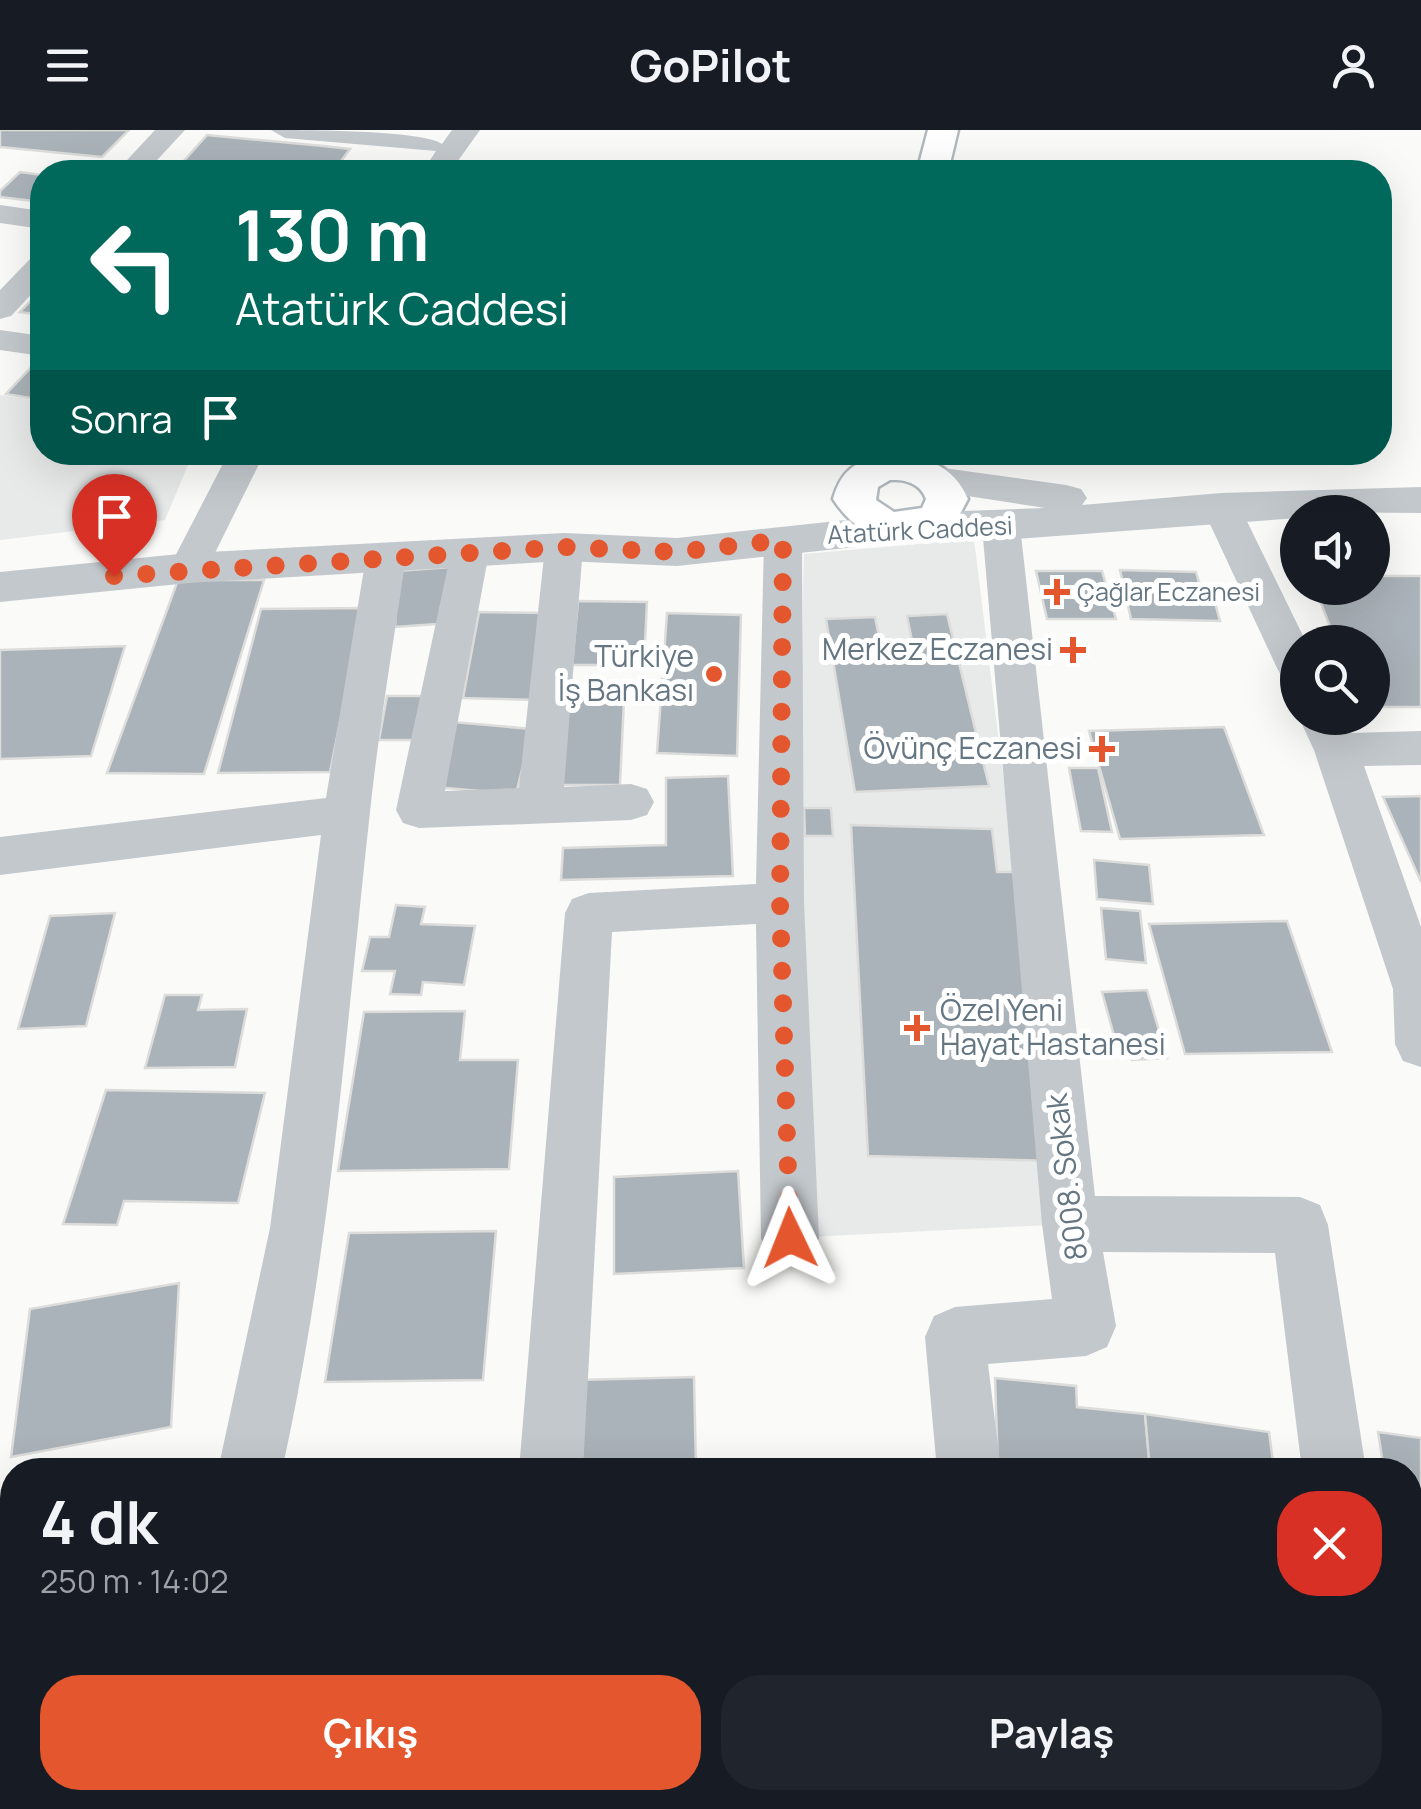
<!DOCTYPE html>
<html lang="tr">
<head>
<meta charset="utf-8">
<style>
  :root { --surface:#171b24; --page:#20242c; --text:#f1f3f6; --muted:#9ea1a6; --accent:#e4572e }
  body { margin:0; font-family:Manrope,sans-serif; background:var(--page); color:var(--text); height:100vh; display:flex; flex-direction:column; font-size:38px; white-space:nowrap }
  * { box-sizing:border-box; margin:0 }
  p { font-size:32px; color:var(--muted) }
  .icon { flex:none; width:55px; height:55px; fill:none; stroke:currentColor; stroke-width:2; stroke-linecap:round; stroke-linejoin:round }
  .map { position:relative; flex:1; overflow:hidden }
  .panel { position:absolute; left:0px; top:1328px; width:1422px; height:352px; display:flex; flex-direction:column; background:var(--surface); border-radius:40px 40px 0 0; box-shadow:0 10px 40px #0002 }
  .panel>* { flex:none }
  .hud { position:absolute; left:30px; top:30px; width:1362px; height:305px; border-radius:40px; box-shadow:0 10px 40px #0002; background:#00695c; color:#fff; overflow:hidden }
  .controls { position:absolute; left:1280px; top:365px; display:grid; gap:20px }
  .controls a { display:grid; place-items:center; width:110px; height:110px; border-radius:50%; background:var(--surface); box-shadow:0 10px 40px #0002; font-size:50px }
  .pin { position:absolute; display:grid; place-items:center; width:85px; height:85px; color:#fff; margin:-102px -42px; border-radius:50% 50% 50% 0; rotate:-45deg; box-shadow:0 0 10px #0007 }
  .pin .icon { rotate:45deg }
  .me { position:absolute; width:110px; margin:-55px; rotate:358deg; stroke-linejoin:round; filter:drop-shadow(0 0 8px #0008) }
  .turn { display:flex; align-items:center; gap:35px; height:210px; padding:0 40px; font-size:45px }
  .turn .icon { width:130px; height:130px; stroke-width:2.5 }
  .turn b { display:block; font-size:70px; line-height:85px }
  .then { display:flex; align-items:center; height:95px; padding:0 40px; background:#0003; gap:20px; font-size:38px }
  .round { display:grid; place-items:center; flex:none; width:105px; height:105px; border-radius:40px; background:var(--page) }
  .summary { display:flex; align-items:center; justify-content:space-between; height:170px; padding:0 40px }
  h1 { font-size:60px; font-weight:700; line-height:75px }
  .primary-button { display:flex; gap:20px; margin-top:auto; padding:20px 40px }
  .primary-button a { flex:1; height:115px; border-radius:40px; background:var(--accent); color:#fff; font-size:40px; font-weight:700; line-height:115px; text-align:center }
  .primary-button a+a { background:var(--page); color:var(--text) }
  header { display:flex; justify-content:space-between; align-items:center; height:130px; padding:0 40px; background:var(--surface); font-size:45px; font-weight:700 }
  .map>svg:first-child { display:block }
  .built { fill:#e8e9e9 }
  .building { fill:#aab3b9; stroke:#dcdcda; stroke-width:2.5 }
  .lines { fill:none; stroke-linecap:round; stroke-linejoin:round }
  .secondary-casing { stroke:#b3babf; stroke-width:5 }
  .minor { fill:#c3c8cc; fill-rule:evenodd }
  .tertiary { fill:#c3c8cc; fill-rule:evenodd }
  .secondary { fill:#fff; fill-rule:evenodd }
  .route { stroke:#e4572e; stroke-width:18; stroke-dasharray:0 32.4 }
  .poi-dot { fill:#e4572e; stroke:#fff; stroke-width:4 }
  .labels { text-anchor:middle; stroke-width:10; stroke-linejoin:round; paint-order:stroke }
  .far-street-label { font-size:25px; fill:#657683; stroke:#fff }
  .far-poi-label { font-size:25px; fill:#657683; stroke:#fff; text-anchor:start }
  .poi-label { font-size:30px; fill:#657683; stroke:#fff; text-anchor:end }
  .street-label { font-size:30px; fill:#657683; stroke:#fff }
</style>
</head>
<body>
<header><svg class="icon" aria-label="menu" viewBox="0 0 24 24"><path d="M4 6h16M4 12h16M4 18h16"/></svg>GoPilot<svg class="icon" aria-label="person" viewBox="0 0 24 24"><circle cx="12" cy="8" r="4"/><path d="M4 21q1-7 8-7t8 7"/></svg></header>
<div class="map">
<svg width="1421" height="1679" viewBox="0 0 1421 1679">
  <rect width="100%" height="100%" fill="#fafaf8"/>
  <g class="built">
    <path d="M0 265 42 271V322L193 323 165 390 0 410Z"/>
    <path d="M974 409 1015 742 1070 1094 790 1108 804 424Z"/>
  </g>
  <g class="building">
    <path d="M0 0H129L102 27 0 17Z"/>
    <path d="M207 5 323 16 350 19 333 42H284L183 32Z"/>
    <path d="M20 42 42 45V72L0 67V61Z"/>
    <path d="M42 159V185L20 182Z"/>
    <path d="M38 230H42V270L6 264Z"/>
    <path d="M451 437V493L395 497 398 441Z"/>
    <path d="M1120 440 1196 442 1205 473H1215L1220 491 1131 489Z"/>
    <path d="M1036 441H1102L1116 489H1047Z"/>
    <path d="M1372 446H1421V577H1372V512H1336L1315 458H1372Z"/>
    <path d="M178 450H264L204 644 107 643Z"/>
    <path d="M578 471 647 472 644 535H572Z"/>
    <path d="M363 478 330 642 218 643 261 479Z"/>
    <path d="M479 482 549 483 537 570 463 568Z"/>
    <path d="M667 483 741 485 737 626 657 623Z"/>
    <path d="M947 484 989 656 855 662 826 489 875 487 880 512 912 511 907 486Z"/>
    <path d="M125 516 91 626 0 629V520Z"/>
    <path d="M387 566H429L422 610H379Z"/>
    <path d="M564 569H624L620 655H556Z"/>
    <path d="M453 592 532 599 516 664 434 657Z"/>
    <path d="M1224 597 1264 705 1120 709 1089 601Z"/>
    <path d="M1069 638H1098L1112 702 1081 701Z"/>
    <path d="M728 646 733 746 561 750 563 718 666 715V648Z"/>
    <path d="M1421 666V752L1383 667Z"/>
    <path d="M804 678H831L833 706H805Z"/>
    <path d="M851 695 992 699 997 742H1015L1056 1031 868 1026Z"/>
    <path d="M1094 730 1149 735 1153 774 1097 769Z"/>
    <path d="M396 775 425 777 421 794 475 796 464 855 423 852 421 865 390 864 395 841H362L370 807H389Z"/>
    <path d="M1101 778 1140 781 1146 833 1106 829Z"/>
    <path d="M115 783 86 896 18 899 50 786Z"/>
    <path d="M1287 791 1332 922 1185 924 1149 794Z"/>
    <path d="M1147 860 1167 928 1132 930 1127 912 1116 913 1102 862Z"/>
    <path d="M165 865H202L198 880 247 879 235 937 145 938Z"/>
    <path d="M465 881 460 930H518L509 1039 338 1041 364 882Z"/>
    <path d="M106 960 265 963 238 1073 124 1071 117 1095 63 1094Z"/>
    <path d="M738 1041 744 1138 614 1144V1047Z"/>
    <path d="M496 1101 483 1250 325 1252 349 1103Z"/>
    <path d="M179 1153 171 1297 11 1327 30 1179Z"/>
    <path d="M694 1247 696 1340H576L579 1250Z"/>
    <path d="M995 1248 1076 1256 1077 1277 1145 1284 1150 1340H998Z"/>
    <path d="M1145 1284 1269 1302 1274 1340H1150Z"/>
    <path d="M1378 1302 1421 1308V1419L1410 1417V1340H1384Z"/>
    <path d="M1410 1437 1414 1438 1421 1471V1631L1410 1630Z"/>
    <path d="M236 1668H414L412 1679H234Z"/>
    <path d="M552 1668H713L712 1679H551Z"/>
    <path d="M798 1668H905L906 1679H798Z"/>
  </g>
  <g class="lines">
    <g class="secondary-casing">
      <g id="secondary">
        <path d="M928 0H958L948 42H917Z"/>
        <path d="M882 325C919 323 953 333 968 369L953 397C905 419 863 415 833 369 841 341 854 332 882 325ZM890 350C906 349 921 354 926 369L922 378 894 382 876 370 878 357Z"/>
      </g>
    </g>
    <g class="minor">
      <path d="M155 0H185L146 42H116Z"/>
      <path d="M271 0C302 0 424 0 442 14L452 0H480L450 42H422L436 21 285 8Z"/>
      <path d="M0 75 42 81V99L0 93Z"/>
      <path d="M42 126V153L11 186 0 189V160L31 128Z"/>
      <path d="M0 200 42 206V226L0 220Z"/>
      <path d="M229 322H265L203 447 189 451 175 447 169 438Z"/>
      <path d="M1221 365 1234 368 1240 377 1306 512H1298V553L1283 549 1277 538 1202 377 1208 368Z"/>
      <path d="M1001 383 1015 387 1020 396 1095 1066 1300 1067 1320 1075 1328 1095 1366 1340H1302L1275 1123 1103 1122 1116 1196 1107 1217 1086 1226 988 1234 1001 1340H937L925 1207 934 1186 955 1177 1052 1169 1042 1094 982 396 987 387Z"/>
      <path d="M783 397 797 401 802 410 804 773 819 1108 810 1128 790 1136 770 1128 761 1108 756 794 612 802 583 1340H519L565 783 572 769 589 763 756 754 764 410 769 401Z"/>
      <path d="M564 404 578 408 583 417 564 657 631 654 647 659 654 672 647 685 631 690 419 698 403 693 396 680 451 422 456 413 470 409 484 413 489 422 445 661 519 658 545 417 550 408Z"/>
      <path d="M386 414 400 418 406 427C393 515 378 603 369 691 345 909 330 1125 282 1340H218L270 1098 321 705 0 745V707L326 668 366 427 372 418Z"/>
      <path d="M1299 588H1342L1350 603 1421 601V635L1364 636 1421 797V937L1403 931 1395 914 1393 859 1314 620Z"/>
      <path d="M1410 1653 1418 1679H1346L1344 1668H1410Z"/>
      <path d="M468 1668H540L539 1679H467Z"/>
      <rect x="961" y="1668" width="72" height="11"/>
    </g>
    <path class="tertiary" d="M936 337 1066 355 1081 359 1087 368 1082 375 1221 363 1421 357V383L1298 382V388L1001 410 912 411 677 436 564 431 189 453 0 472V442L189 423 564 403 677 408 912 383 1045 378 922 359 916 350 922 341Z"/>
    <use href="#secondary" class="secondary"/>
  </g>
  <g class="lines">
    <path class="route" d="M114 446 564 417 677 422 783 410 780 772 790 1108"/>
  </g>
  <g class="poi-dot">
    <path d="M1052 447h10v10h10v10h-10v10h-10v-10h-10v-10h10z"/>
    <path d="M1068 505h10v10h10v10h-10v10h-10v-10h-10v-10h10z"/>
    <circle cx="714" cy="544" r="10"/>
    <path d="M1097 604h10v10h10v10h-10v10h-10v-10h-10v-10h10z"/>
    <path d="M912 883h10v10h10v10h-10v10h-10v-10h-10v-10h10z"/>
  </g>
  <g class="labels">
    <g class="far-street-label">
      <text transform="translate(920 400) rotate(-3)" y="9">Atatürk Caddesi</text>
    </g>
    <g class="far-poi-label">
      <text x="1077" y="471">Çağlar Eczanesi</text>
    </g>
    <g class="poi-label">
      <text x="1053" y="530">Merkez Eczanesi</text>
      <text x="694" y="537">Türkiye<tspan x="694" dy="34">İş Bankası</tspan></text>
      <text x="1082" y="629">Övünç Eczanesi</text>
      <text x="940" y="891" text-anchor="start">Özel Yeni<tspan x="940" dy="34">Hayat Hastanesi</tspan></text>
    </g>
    <g class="street-label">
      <text transform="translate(1067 1047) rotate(-97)" y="10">8008. Sokak</text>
    </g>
  </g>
</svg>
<div class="controls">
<a><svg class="icon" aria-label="sound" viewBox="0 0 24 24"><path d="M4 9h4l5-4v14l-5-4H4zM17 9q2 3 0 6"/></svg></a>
<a><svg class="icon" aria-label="search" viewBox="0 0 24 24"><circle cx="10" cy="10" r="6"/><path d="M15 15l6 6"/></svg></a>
</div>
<div class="pin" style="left:114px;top:446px;background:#d93025"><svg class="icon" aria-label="arrive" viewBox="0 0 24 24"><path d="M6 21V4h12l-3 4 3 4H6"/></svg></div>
<svg class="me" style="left:790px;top:1108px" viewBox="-20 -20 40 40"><path d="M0-17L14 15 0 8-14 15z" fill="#e4572e" stroke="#fff" stroke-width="4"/></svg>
<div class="hud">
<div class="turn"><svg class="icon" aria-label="left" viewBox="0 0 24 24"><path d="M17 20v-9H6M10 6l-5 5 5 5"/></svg><div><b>130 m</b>Atatürk Caddesi</div></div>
<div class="then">Sonra<svg class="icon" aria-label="arrive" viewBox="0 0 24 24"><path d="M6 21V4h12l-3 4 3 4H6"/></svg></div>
</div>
<section class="panel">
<div class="summary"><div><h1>4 dk</h1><p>250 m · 14:02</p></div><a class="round" style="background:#d93025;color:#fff"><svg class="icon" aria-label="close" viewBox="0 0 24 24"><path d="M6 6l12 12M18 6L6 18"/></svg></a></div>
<div class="primary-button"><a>Çıkış</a><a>Paylaş</a></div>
</section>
</div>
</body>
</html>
